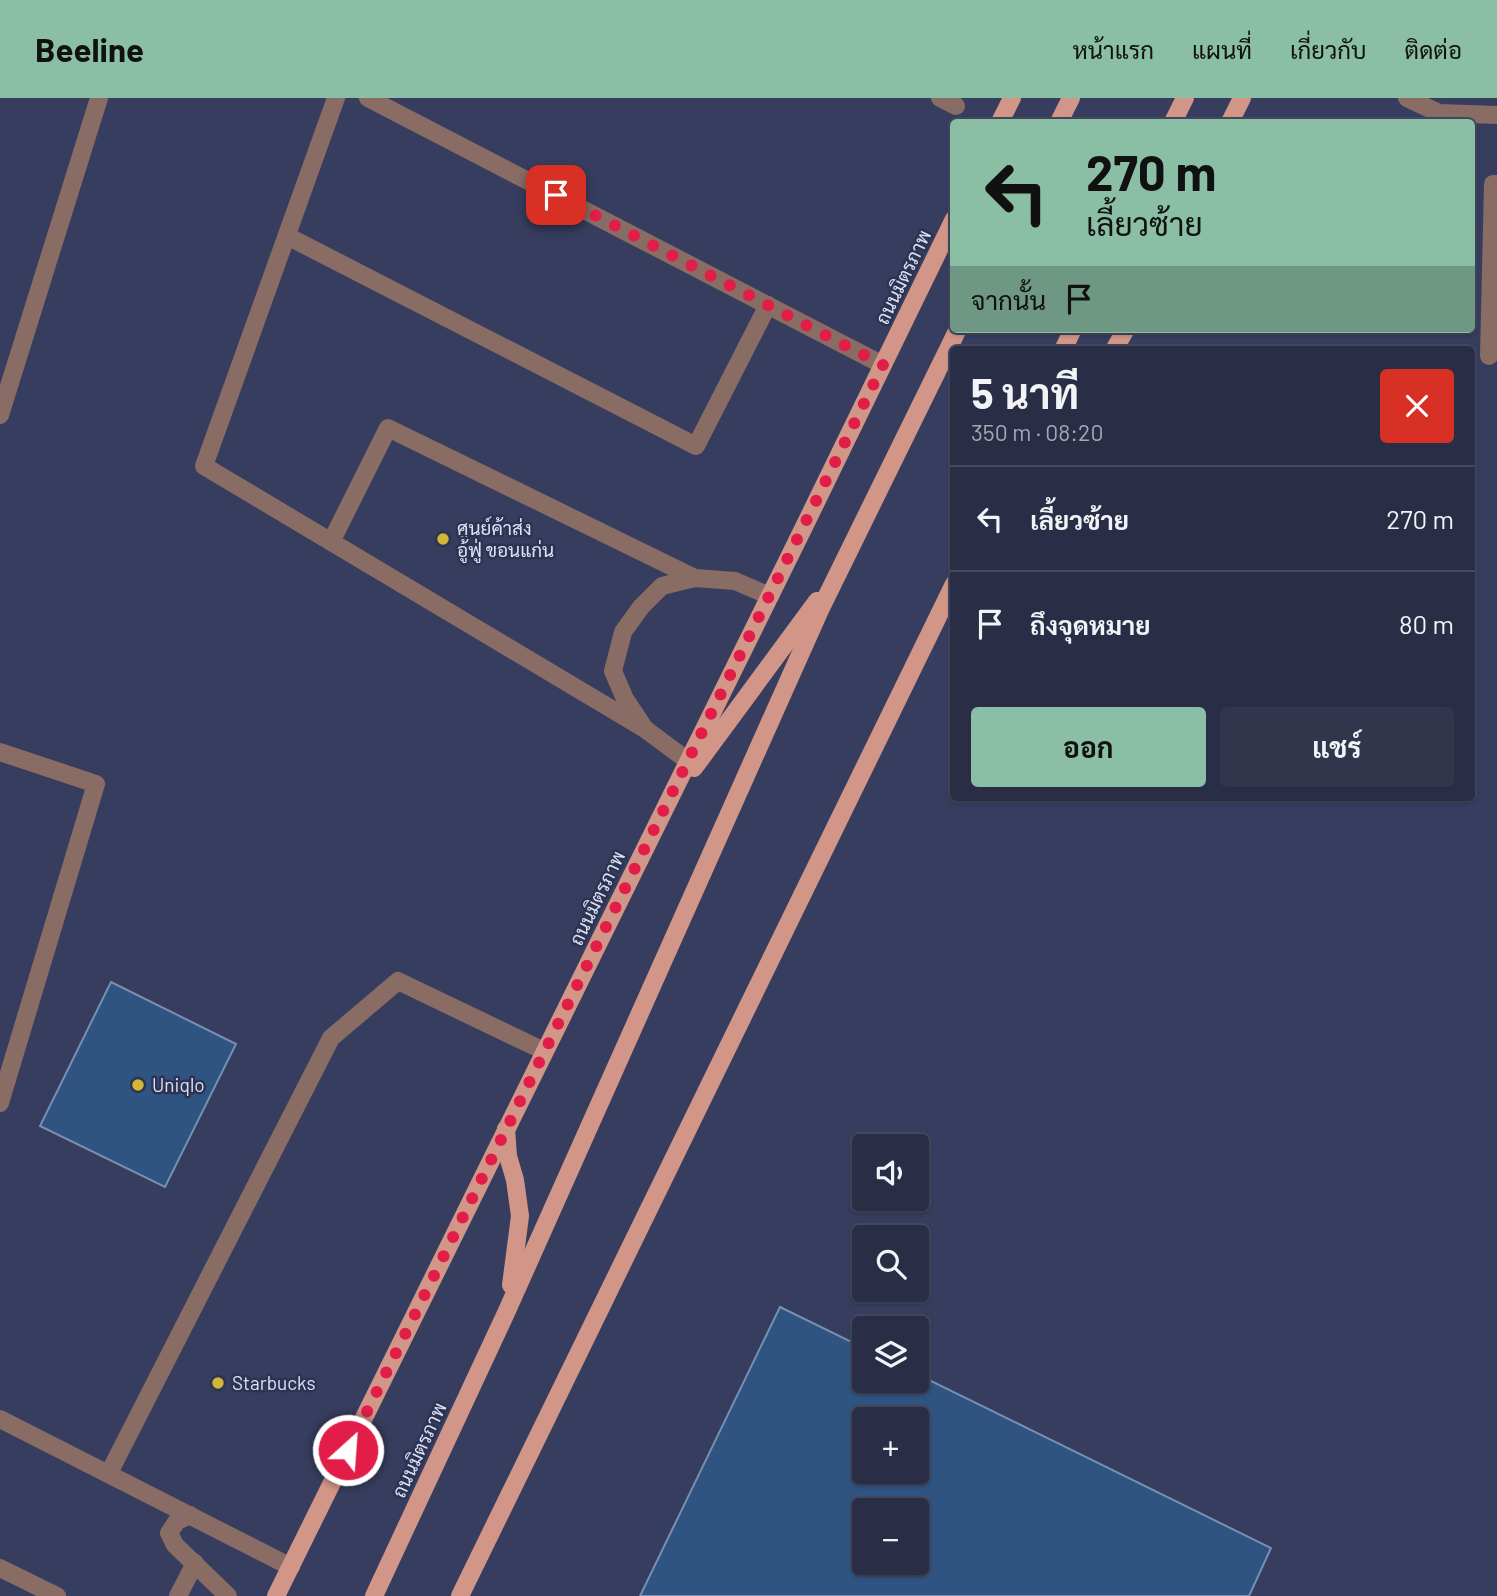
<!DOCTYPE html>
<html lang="th">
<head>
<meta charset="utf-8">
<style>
  :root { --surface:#292e46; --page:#31364d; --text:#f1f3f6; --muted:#a5a8b3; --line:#454a5f; --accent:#8abfa5 }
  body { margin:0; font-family:Barlow,Sarabun,sans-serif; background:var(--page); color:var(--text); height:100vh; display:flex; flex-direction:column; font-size:26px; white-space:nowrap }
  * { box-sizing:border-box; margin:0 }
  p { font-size:23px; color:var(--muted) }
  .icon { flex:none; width:38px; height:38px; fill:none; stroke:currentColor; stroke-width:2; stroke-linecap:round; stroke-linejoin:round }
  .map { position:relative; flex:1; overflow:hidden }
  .side { position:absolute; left:950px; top:248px; width:525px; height:455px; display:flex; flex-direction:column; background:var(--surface); border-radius:7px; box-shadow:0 2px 5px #0004,0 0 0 2px var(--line) }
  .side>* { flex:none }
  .guide { position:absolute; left:950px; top:21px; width:525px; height:214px; border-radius:7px; box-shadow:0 2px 5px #0004,0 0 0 2px var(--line); background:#8abfa5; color:#111; overflow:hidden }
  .controls { position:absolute; left:852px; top:1036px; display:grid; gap:14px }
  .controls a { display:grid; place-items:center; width:77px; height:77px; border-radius:7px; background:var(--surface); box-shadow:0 2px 5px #0004,0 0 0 2px var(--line); font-size:35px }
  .pin { position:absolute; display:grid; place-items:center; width:60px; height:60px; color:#fff; margin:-30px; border-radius:14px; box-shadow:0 4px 10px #0006 }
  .me { position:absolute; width:77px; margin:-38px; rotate:26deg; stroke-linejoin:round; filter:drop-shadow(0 0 5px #0008) }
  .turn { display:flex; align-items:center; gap:24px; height:147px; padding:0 21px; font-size:32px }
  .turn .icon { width:91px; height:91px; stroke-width:2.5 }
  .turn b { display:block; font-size:49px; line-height:60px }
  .then { display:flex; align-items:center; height:66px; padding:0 21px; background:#0003; gap:14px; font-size:26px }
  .round { display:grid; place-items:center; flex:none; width:74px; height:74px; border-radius:7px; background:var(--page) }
  .head { display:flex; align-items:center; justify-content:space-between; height:119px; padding:0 21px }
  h1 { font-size:42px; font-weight:700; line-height:52px }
  .cta { display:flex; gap:14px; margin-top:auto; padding:14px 21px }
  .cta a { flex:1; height:80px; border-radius:7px; background:var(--accent); color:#111; font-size:28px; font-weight:700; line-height:80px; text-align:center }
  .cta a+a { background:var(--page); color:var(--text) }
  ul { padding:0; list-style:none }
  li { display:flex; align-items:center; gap:21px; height:105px; padding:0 21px; border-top:2px solid var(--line) }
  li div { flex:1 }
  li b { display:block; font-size:26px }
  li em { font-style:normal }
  header { display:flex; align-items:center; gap:42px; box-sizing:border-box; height:98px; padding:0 35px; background:var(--accent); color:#111 }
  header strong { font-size:33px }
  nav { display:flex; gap:38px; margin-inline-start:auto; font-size:24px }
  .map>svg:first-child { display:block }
  .building { fill:#2f5482; stroke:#7790b1; stroke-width:2; fill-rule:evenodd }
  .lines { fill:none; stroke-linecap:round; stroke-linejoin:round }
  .minor { stroke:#896c64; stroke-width:18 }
  .major { stroke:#d19687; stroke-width:18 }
  .route { stroke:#e11d48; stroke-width:12; stroke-dasharray:0 21.6 }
  .poi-dot { fill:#d4b635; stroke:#2d3352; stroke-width:2.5 }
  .labels { text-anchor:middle; stroke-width:5; stroke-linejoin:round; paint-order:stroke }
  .street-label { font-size:19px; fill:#dce1f6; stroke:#2d3352 }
  .poi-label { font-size:19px; fill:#dce1f6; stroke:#2d3352; text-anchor:start }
</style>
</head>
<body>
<header>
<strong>Beeline</strong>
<nav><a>หน้าแรก</a><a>แผนที่</a><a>เกี่ยวกับ</a><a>ติดต่อ</a></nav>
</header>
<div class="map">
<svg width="1497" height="1498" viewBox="0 0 1497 1498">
  <rect width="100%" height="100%" fill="#373d5e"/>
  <g class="building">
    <path d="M111 884 236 946 165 1089 40 1028Z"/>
    <path d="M780 1209 864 1250V1283H917V1276L1271 1450 1249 1498H640ZM864 1321H917V1374H864ZM864 1412H917V1465H864Z"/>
  </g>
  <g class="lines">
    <g class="minor">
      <path d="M336 0 204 368 645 631"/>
      <path d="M368 0 883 267"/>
      <path d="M940 0 956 8"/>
      <path d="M1407 0 1439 15 1497 17"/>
      <path d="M287 138 696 348 768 207"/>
      <path d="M1489 258 1493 86H1497"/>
      <path d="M0 317 99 0"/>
      <path d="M331 444 388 330 695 480"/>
      <path d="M0 654 96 686 0 1005"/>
      <path d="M688 663 645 631 625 601 613 573 623 534 641 509 662 488 695 480 735 483 770 498"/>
      <path d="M0 1321 291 1469"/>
      <path d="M109 1375 331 940 398 883 544 953"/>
      <path d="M190 1417 177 1423 169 1435 175 1447 228 1498"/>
      <path d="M0 1470 57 1498"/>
      <path d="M178 1498 195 1465"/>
    </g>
    <g class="major">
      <path d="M1000 24 1012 0"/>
      <path d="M1059 24 1071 0"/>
      <path d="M1173 24 1185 0"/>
      <path d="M1230 24 1242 0"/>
      <path d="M1063 252 1073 231"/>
      <path d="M1114 252 1126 231"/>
      <path d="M694 670 817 503"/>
      <path d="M506 1031 508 1058 515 1082 520 1118 511 1187"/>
      <path d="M276 1498 802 433 954 121"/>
      <path d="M374 1498 506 1215 820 512 958 231"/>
      <path d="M460 1498 954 486"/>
    </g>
  </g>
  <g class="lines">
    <path class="route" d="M348 1352 883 267 556 97"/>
  </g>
  <g class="poi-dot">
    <circle cx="443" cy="441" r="7"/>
    <circle cx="138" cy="987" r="7"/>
    <circle cx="218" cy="1285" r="7"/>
  </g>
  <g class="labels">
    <g class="street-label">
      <text transform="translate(903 179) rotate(-64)" y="7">ถนนมิตรภาพ</text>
      <text transform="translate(597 800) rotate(-64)" y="7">ถนนมิตรภาพ</text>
      <text transform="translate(419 1352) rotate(-65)" y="7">ถนนมิตรภาพ</text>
    </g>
    <g class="poi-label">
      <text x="457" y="437">ศูนย์ค้าส่ง<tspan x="457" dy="22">อู้ฟู่ ขอนแก่น</tspan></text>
      <text x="152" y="994">Uniqlo</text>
      <text x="232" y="1292">Starbucks</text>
    </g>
  </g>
</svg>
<div class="controls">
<a><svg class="icon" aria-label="sound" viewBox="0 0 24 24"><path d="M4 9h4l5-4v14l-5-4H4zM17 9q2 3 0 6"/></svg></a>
<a><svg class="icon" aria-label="search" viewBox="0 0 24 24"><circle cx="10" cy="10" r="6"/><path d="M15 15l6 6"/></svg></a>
<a><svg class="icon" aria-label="layers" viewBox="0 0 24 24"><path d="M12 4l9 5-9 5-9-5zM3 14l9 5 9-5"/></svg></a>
<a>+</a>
<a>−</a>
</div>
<div class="pin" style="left:556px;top:97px;background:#d93025"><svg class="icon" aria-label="arrive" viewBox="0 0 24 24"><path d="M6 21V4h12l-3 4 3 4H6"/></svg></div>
<svg class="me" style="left:348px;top:1352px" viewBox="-20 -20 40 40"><circle r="17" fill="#e11d48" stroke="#fff" stroke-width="3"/><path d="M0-11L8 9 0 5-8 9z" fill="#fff"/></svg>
<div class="guide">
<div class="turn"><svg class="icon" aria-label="left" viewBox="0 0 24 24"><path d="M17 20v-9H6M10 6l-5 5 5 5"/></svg><div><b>270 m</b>เลี้ยวซ้าย</div></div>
<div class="then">จากนั้น<svg class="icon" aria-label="arrive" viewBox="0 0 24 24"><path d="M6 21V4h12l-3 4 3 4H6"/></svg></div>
</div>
<section class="side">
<div class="head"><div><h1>5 นาที</h1><p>350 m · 08:20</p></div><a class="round" style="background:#d93025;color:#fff"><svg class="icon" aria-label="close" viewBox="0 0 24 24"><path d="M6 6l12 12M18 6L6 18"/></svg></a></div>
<ul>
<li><svg class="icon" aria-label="left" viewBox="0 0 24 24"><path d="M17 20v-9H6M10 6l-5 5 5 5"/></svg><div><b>เลี้ยวซ้าย</b></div><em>270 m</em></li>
<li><svg class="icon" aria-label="arrive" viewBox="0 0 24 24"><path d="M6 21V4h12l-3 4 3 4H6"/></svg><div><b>ถึงจุดหมาย</b></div><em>80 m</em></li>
</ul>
<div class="cta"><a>ออก</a><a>แชร์</a></div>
</section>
</div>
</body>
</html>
